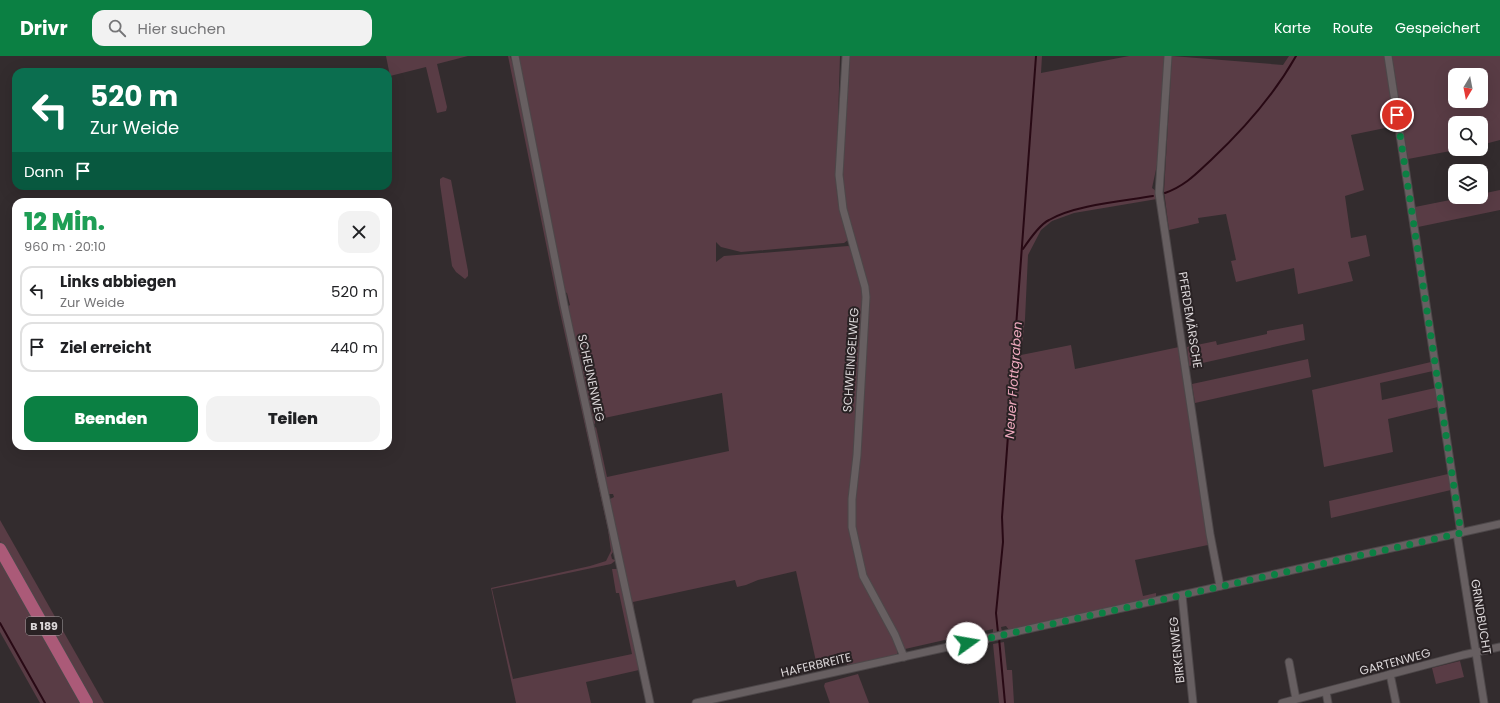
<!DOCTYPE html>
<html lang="de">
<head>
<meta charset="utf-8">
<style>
  :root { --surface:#fff; --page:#f2f2f2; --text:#202124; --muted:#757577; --line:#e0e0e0; --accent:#0b8043 }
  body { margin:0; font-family:Poppins,sans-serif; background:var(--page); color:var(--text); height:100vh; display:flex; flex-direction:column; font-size:15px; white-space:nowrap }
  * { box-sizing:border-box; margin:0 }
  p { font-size:13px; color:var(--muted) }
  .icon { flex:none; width:22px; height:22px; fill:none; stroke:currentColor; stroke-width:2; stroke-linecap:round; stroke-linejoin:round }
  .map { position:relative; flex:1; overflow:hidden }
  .details { position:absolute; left:12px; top:142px; width:380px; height:252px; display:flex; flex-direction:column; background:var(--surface); border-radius:12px; box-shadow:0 4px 16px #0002 }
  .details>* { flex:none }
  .top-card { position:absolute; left:12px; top:12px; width:380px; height:122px; border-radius:12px; box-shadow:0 4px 16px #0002; background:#0b6e4f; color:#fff; overflow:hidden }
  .needle { width:26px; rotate:190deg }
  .fabs { position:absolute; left:1448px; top:12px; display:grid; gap:8px }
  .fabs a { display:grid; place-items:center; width:40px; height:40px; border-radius:8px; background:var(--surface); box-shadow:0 4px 16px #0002; font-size:20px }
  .pin { position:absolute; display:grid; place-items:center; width:34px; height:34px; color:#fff; margin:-17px; border:2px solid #fff; border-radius:50%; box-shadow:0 1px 4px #0007 }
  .me { position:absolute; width:44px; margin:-22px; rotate:77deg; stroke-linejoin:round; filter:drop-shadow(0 0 3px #0008) }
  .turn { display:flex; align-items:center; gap:14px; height:84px; padding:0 12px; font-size:18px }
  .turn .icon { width:52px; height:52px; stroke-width:2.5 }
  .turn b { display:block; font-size:28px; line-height:34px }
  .then { display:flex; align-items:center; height:38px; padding:0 12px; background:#0003; gap:8px; font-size:15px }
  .round { display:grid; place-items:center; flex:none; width:42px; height:42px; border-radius:12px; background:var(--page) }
  .summary { display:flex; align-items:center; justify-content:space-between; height:68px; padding:0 12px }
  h1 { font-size:24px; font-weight:800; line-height:30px; color:#1e9e55 }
  .cta { display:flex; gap:8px; margin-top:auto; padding:8px 12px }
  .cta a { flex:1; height:46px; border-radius:12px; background:var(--accent); color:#fff; font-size:16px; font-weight:800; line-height:46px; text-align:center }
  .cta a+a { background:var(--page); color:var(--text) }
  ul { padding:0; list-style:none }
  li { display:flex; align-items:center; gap:12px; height:50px; margin:0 8px 6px; padding:0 4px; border:2px solid var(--line); border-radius:12px }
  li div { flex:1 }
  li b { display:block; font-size:15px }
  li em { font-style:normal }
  header { display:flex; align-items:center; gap:24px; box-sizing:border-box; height:56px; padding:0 20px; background:var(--accent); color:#fff }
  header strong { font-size:19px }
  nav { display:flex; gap:22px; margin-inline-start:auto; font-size:14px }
  .search { width:280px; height:36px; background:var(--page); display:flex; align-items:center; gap:10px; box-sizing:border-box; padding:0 14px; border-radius:12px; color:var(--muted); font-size:15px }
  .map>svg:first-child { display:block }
  .green { fill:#593c45; fill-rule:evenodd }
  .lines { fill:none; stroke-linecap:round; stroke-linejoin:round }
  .stream { stroke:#280914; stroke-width:2 }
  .minor-casing { stroke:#4d4749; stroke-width:9 }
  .primary-casing { stroke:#4d4749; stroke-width:14 }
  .minor { stroke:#675f61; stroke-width:7 }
  .primary { stroke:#ab5a78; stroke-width:12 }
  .route { stroke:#0b8043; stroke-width:7; stroke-dasharray:0 12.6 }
  .labels { text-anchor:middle; stroke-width:4; stroke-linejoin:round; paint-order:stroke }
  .shield { fill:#292224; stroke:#a6a1a3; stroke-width:1 }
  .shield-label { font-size:11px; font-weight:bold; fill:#dcd7d9 }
  .street-label { font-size:12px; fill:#dcd7d9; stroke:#292224 }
  .water-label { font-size:13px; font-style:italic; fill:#efaabf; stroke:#292224 }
</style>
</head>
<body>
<header>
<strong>Drivr</strong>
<div class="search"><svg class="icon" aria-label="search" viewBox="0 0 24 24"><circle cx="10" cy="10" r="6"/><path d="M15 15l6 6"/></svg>Hier suchen</div>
<nav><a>Karte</a><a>Route</a><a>Gespeichert</a></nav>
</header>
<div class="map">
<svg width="1500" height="647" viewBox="0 0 1500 647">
  <rect width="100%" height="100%" fill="#332c2e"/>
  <g class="green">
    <path d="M386 0H468L437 8 447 51 446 55 437 57 426 11 390 20Z"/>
    <path d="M508 0H510L516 17 552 203V212L554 213 589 377V382L590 383 612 485 613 496 611 499 612 503 615 504V505L611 508 492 533 513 623 632 598 619 537H616L612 513H617L634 585 639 614 586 626 591 647H516L491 532 590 510 606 505 611 495 608 474 558 247Z"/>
    <path d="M517 0H840L836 128 838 145 848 184 844 187 741 196 721 191 716 186V206L724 200 848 190 851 191 864 233 854 404 855 497 894 581 898 593 897 598 893 601 852 610 847 609 846 605 817 610 796 515 758 524 746 529 737 531 735 524 633 546 634 553H632L608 444 614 441 613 438H608L593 373 596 371 607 421 729 395 722 337 595 364V368L592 367 567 251 570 249 567 237 564 236Z"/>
    <path d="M850 0H1042L1041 17 1129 0H1165L1157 109 1152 132 1156 135 1157 143 1074 157 1052 165 1041 174 1028 199 1025 263 1021 299 1071 289 1075 313 1179 291 1208 489 1135 504 1143 540 1156 537V542L1009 574 1006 570 1001 571 1002 576 993 577V573L905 593 864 514 853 466 868 244 844 147 843 115Z"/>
    <path d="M1172 0 1283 9 1289 0H1385L1395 70 1351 79 1364 134 1345 140 1351 182 1366 179 1370 200 1348 206 1353 225 1298 238 1294 212 1236 226 1231 205 1236 204 1226 158 1198 162 1199 167 1169 174 1164 135Z"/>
    <path d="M1392 0H1500V84L1481 89V67H1455V93H1461L1408 103ZM1455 19H1481V45H1455Z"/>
    <path d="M443 121 451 124 468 215V220L465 223 456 216 452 210 440 128V123Z"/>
    <path d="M1500 134V154L1418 171 1415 151 1465 141H1481V138Z"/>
    <path d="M1303 268 1305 284 1189 310 1187 291 1216 285 1217 289 1267 278V275Z"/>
    <path d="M1308 303 1311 321 1195 347 1192 328Z"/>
    <path d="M1431 306 1433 315 1380 327 1382 344 1435 332 1438 351 1388 363 1393 396 1324 411 1312 334Z"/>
    <path d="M1448 418 1451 434 1331 462 1329 445Z"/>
    <path d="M0 464 104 647H92L0 485Z"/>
    <path d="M0 501 83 647H40L0 576Z"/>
    <path d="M1004 586 1007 614H1012L1014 647H999L993 588Z"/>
    <path d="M1460 605 1464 621 1436 628 1432 612Z"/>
    <path d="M858 618 869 647H830L824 630 825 627Z"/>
  </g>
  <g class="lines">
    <g class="stream">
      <path d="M1165 137C1185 130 1196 118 1211 104 1244 73 1274 39 1296 0"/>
      <path d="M1023 193C1029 184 1039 169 1049 164 1074 149 1124 145 1153 140"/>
      <path d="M0 567 45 647"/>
      <path d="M998 577 996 557 1003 486 1002 461 1036 0"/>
      <path d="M999 582 1005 647"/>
    </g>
    <g class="minor-casing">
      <g id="minor">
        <path d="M515 0 564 249 650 647"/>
        <path d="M846 0 839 119 843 153 865 231 866 241 857 399 852 443V471L863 520 895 579 904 601"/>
        <path d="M1168 0 1159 137 1210 478 1220 530"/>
        <path d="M1388 0 1461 477"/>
        <path d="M1457 478 1484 647"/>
        <path d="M1182 539 1193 647"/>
        <path d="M1289 606 1296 643"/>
        <path d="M1390 618 1396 647"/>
        <path d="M1326 636 1328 647"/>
        <path d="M696 647 1500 468"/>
        <path d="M1282 647 1463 599 1500 591"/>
      </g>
    </g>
    <g class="primary-casing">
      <path id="primary" d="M0 493 87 647"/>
    </g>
    <use href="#minor" class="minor"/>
    <use href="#primary" class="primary"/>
  </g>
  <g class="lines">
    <path class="route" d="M967 587 1461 477 1397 59"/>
  </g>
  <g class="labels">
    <rect class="shield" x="26" y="561" width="36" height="18" rx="3"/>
    <g class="shield-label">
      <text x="44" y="574">B 189</text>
    </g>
    <g class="street-label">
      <text transform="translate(1190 264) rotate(81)" y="4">PFERDEMÄRSCHE</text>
      <text transform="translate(851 304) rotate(-86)" y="4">SCHWEINIGELWEG</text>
      <text transform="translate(591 322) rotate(78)" y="4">SCHEUNENWEG</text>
      <text transform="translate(1481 561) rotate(81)" y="4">GRINDBUCHT</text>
      <text transform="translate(1177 594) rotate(-96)" y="4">BIRKENWEG</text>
      <text transform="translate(1395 606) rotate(-15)" y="4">GARTENWEG</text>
      <text transform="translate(816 609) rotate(-13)" y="4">HAFERBREITE</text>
    </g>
    <g class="water-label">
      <text transform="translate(1013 324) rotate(-86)" y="5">Neuer Flottgraben</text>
    </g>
  </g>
</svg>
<div class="fabs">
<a><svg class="needle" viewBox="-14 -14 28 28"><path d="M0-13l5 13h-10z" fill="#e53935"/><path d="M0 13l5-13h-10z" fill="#757577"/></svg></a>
<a><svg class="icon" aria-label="search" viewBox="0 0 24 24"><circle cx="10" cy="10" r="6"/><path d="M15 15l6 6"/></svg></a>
<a><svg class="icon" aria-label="layers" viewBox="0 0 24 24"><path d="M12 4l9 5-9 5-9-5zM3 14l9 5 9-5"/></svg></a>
</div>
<div class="pin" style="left:1397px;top:59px;background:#d93025"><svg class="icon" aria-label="arrive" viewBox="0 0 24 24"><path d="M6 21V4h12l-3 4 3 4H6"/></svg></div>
<svg class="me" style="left:967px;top:587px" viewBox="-20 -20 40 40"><circle r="19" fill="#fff"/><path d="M0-13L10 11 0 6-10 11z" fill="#0b8043"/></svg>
<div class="top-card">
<div class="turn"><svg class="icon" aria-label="left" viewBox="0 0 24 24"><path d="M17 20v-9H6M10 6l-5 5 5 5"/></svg><div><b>520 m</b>Zur Weide</div></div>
<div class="then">Dann<svg class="icon" aria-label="arrive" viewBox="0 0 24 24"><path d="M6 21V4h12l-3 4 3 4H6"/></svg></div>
</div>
<section class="details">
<div class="summary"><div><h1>12 Min.</h1><p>960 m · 20:10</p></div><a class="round"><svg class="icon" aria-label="close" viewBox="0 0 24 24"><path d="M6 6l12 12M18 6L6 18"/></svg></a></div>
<ul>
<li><svg class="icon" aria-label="left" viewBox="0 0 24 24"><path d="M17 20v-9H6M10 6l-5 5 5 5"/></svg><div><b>Links abbiegen</b><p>Zur Weide</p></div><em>520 m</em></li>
<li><svg class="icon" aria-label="arrive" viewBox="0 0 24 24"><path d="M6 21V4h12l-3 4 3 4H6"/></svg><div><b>Ziel erreicht</b></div><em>440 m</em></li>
</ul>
<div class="cta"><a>Beenden</a><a>Teilen</a></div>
</section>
</div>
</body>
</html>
